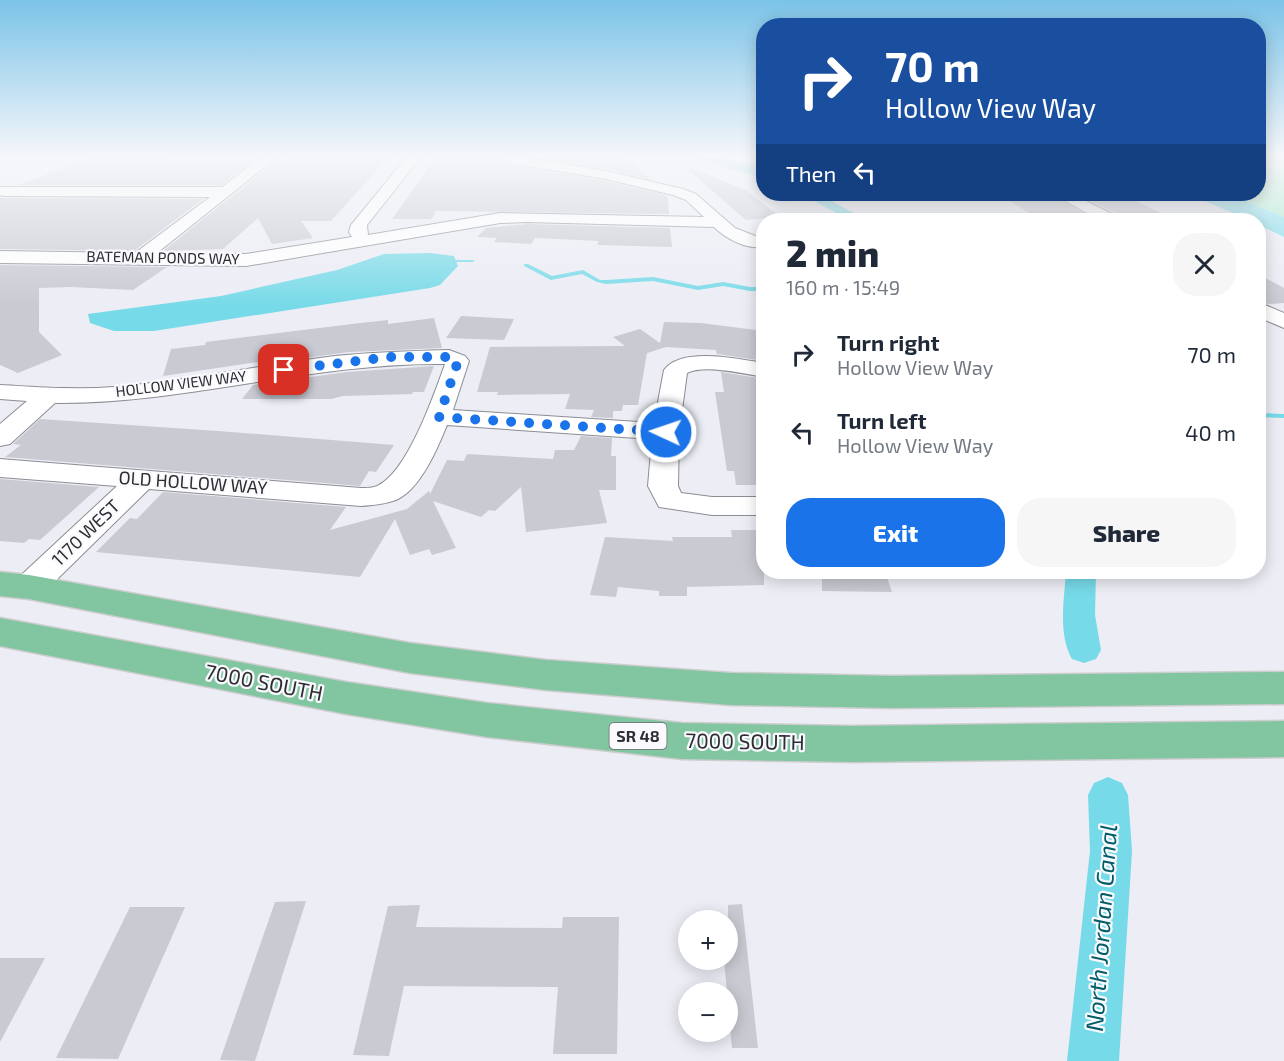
<!DOCTYPE html>
<html lang="en">
<head>
<meta charset="utf-8">
<style>
  :root { --surface:#fff; --page:#f6f6f7; --text:#1f2937; --muted:#747a83; --accent:#1a73e8 }
  body { margin:0; font-family:"Exo 2",sans-serif; background:var(--page); color:var(--text); height:100vh; display:flex; flex-direction:column; font-size:22px; white-space:nowrap }
  * { box-sizing:border-box; margin:0 }
  p { font-size:20px; color:var(--muted) }
  .icon { flex:none; width:33px; height:33px; fill:none; stroke:currentColor; stroke-width:2; stroke-linecap:round; stroke-linejoin:round }
  .map { position:relative; flex:1; overflow:hidden }
  .details { position:absolute; left:756px; top:213px; width:510px; height:366px; display:flex; flex-direction:column; background:var(--surface); border-radius:24px; box-shadow:0 3px 15px #0003 }
  .details>* { flex:none }
  .banner { position:absolute; left:756px; top:18px; width:510px; height:183px; border-radius:24px; box-shadow:0 3px 15px #0003; background:#1a4fa0; color:#fff; overflow:hidden }
  .fabs { position:absolute; left:678px; top:910px; display:grid; gap:12px }
  .fabs a { display:grid; place-items:center; width:60px; height:60px; border-radius:50%; background:var(--surface); box-shadow:0 3px 15px #0003; font-size:30px }
  .pin { position:absolute; display:grid; place-items:center; width:51px; height:51px; color:#fff; margin:-26px; border-radius:12px; box-shadow:0 3px 9px #0006 }
  .me { position:absolute; width:66px; margin:-33px; rotate:273deg; stroke-linejoin:round; filter:drop-shadow(0 0 4px #0008) }
  .turn { display:flex; align-items:center; gap:21px; height:126px; padding:0 30px; font-size:27px }
  .turn .icon { width:78px; height:78px; stroke-width:2.5 }
  .turn b { display:block; font-size:42px; line-height:51px }
  .then { display:flex; align-items:center; height:57px; padding:0 30px; background:#0003; gap:12px; font-size:22px }
  .round { display:grid; place-items:center; flex:none; width:63px; height:63px; border-radius:24px; background:var(--page) }
  .headline { display:flex; align-items:center; justify-content:space-between; height:102px; padding:0 30px }
  h1 { font-size:36px; font-weight:800; line-height:45px }
  .action { display:flex; gap:12px; margin-top:auto; padding:12px 30px }
  .action a { flex:1; height:69px; border-radius:24px; background:var(--accent); color:#fff; font-size:24px; font-weight:800; line-height:69px; text-align:center }
  .action a+a { background:var(--page); color:var(--text) }
  ul { padding:0; list-style:none }
  li { display:flex; align-items:center; gap:18px; height:78px; padding:0 30px }
  li div { flex:1 }
  li b { display:block; font-size:22px }
  li em { font-style:normal }
  .map>svg:first-child { display:block }
  .green { fill:#9ee5c3 }
  .water { fill:#77dae8 }
  .lines { fill:none; stroke-linecap:round; stroke-linejoin:round }
  .stream { fill:#77dae8; fill-rule:evenodd }
  .canal { fill:#77dae8; fill-rule:evenodd }
  .building { fill:#c9cad2 }
  .minor-casing { stroke:#8c8d94; stroke-width:2 }
  .major-casing { stroke:#cdcdce; stroke-width:3 }
  .minor { fill:#fff; fill-rule:evenodd }
  .major { fill:#82c5a1; fill-rule:evenodd }
  .route { stroke:#1a73e8; stroke-width:10; stroke-dasharray:0 18 }
  .labels { text-anchor:middle; stroke-width:4.5; stroke-linejoin:round; paint-order:stroke }
  .far-street-label { font-size:15px; fill:#2d2e31; stroke:#fafafe }
  .shield { fill:#fafafe; stroke:#6a6b6e; stroke-width:1.5 }
  .shield-label { font-size:16px; font-weight:bold; fill:#2d2e31 }
  .street-label { font-size:18px; fill:#2d2e31; stroke:#fafafe }
  .near-street-label { font-size:21px; fill:#2d2e31; stroke:#fafafe }
  .near-water-label { font-size:24px; font-style:italic; fill:#005d67; stroke:#fafafe }
</style>
</head>
<body>
<div class="map">
<svg width="1284" height="1061" viewBox="0 0 1284 1061">
  <rect width="100%" height="100%" fill="#ecedf5"/>
  <path class="green" d="M1259 158H1284V217L1230 194H1258Z"/>
  <g class="water">
    <path d="M1189 194H1230L1284 217V237L1259 225 1258 220H1249Z"/>
    <path d="M430 253 454 256 458 266 440 285 430 288 154 331H114L90 323 88 314 221 296 337 270 384 254Z"/>
  </g>
  <g class="lines">
    <g class="stream">
      <path d="M454 260H473L475 261 473 262H454Z"/>
      <path d="M524 264H528L552 276 583 270 600 280H606L653 277 698 286 723 282 750 287H764V291H750L723 286 698 290 653 281 606 284 597 282 582 274 551 280 524 266Z"/>
      <path d="M1258 413 1284 414V418L1258 417Z"/>
    </g>
    <g class="canal">
      <path d="M701 158C723 158 742 162 764 169V178L703 161Z"/>
      <path d="M801 194H818L867 220H849Z"/>
      <path d="M1066 572H1096L1095 615 1101 650 1096 659 1084 663 1072 659C1058 634 1064 600 1066 572Z"/>
      <path d="M1108 777 1122 783 1128 795 1132 851 1119 1061H1067L1090 851 1088 795 1094 783Z"/>
    </g>
  </g>
  <g class="building">
    <path d="M165 158 161 161H252L221 185H18L89 159Z"/>
    <path d="M300 158H388L331 221H301L313 238 272 244 258 218 223 249 163 251 276 161Z"/>
    <path d="M494 158 503 164 606 181 665 195 668 198 669 214 436 211 432 219H392L435 159Z"/>
    <path d="M543 158 631 160 649 179 606 169Z"/>
    <path d="M690 168 746 190 780 217 746 220 688 170Z"/>
    <path d="M1018 194H1051L1095 220H1041L1008 200 1026 199Z"/>
    <path d="M1076 194H1122L1176 220H1120L1117 214Z"/>
    <path d="M0 197 3 198 203 199 134 251 0 249Z"/>
    <path d="M527 224 670 228 672 247 597 245 599 241 535 238 531 244 494 242 497 238 477 237 486 228Z"/>
    <path d="M0 265 167 267 133 290 70 287 39 288V332L62 355 18 373 0 365Z"/>
    <path d="M1258 274 1284 288V303L1268 304 1258 300Z"/>
    <path d="M461 316 514 319 504 340 446 338Z"/>
    <path d="M434 318 442 348 349 352 269 363 272 360 163 376 171 349 205 345 206 342 352 324 388 320V324Z"/>
    <path d="M664 322 701 323 764 331V361L717 354 716 350 666 347 647 353 638 405H623L622 411H613V418L591 417 594 410 565 409 570 394 497 395 498 392H477L490 347 625 346 613 337 640 329 660 343Z"/>
    <path d="M434 366 424 392H413L412 394 343 396 331 399H242L253 385 347 372Z"/>
    <path d="M721 372 764 379V485H736L734 471H727L715 392H724Z"/>
    <path d="M40 419 218 431 394 445 376 472 369 471 360 486 5 457 21 445 13 444Z"/>
    <path d="M581 436 612 438 611 456H616V490H599L607 523 526 532 521 487 495 511 489 510 481 517 433 501 456 548 432 555 429 549 410 555 395 519 360 577 96 552 130 518 137 519 163 492 346 507 330 530 407 509 429 491 430 494 447 460 464 461 467 454 553 459 555 450H574Z"/>
    <path d="M0 479 99 487 40 540 29 539 24 543 0 541Z"/>
    <path d="M731 530H764V585L687 587V596H659V591L618 587 616 597 590 595 605 537 673 541 672 537H732Z"/>
    <path d="M822 572H885L892 592 822 591Z"/>
    <path d="M306 901 255 1061 220 1060 275 902Z"/>
    <path d="M742 904 758 1048H732L724 960H728V905Z"/>
    <path d="M420 905 416 927 562 928 563 917H619L617 1054H553L558 987 404 986 389 1056 353 1055 388 906Z"/>
    <path d="M130 907H185L118 1059 56 1058Z"/>
    <path d="M0 958H45L0 1042Z"/>
  </g>
  <g class="lines">
    <g class="minor-casing">
      <g id="minor">
        <path d="M260 158H276L157 253 246 254 352 237 349 232 351 225 406 158H420L367 225 368 235 500 213 704 217 686 200 673 195 606 179 503 162 496 158H529L606 171 683 189 696 194 735 228 763 239 764 246C748 251 725 238 714 227L527 222 500 223 246 266 0 263V251L135 253 210 197 3 196 0 195V187H222Z"/>
        <path d="M1053 194H1072L1116 216 1118 220H1099Z"/>
        <path d="M1258 302 1284 313V328L1258 317Z"/>
        <path d="M449 350 465 356 469 361 453 410 654 423 664 370C681 346 739 359 764 363V377C744 374 705 364 687 373L679 432 678 486 681 493 712 497H764V515H712L659 507 648 486 652 439 447 425C438 447 421 488 398 499 387 504 373 505 361 506L149 489 41 595 29 599 17 595 12 587 17 579 117 486 0 477V459L361 488C367 488 374 488 379 485 408 470 434 395 445 364 314 362 186 404 55 403L10 444 0 446V424L27 401 0 399V385C38 387 76 390 114 387 188 381 261 365 335 356 373 352 411 351 449 350Z"/>
      </g>
    </g>
    <g class="major-casing">
      <g id="major">
        <path d="M0 572 29 575 410 643 546 660 731 673 892 676 1284 672V704L892 708 731 705 546 690 410 673 29 599 0 596Z"/>
        <path d="M0 618 346 682 487 703 682 723 853 726 1284 721V757L853 762 682 759 487 737 346 714 0 646Z"/>
      </g>
    </g>
    <use href="#minor" class="minor"/>
    <use href="#major" class="major"/>
  </g>
  <linearGradient id="sky" x2="0" y2="1"><stop stop-color="#7bc3e8"/><stop offset="0.51" stop-color="#f6f7fa"/><stop offset="1" stop-color="#f6f7fa" stop-opacity="0"/></linearGradient>
  <rect width="1284" height="307" fill="url(#sky)"/>
  <g class="lines">
    <path class="route" d="M284 370 390 357H449L457 361V364L439 417 666 432"/>
  </g>
  <g class="labels">
    <g class="far-street-label">
      <text transform="translate(163 258) rotate(1)" y="5">BATEMAN PONDS WAY</text>
      <text transform="translate(181 384) rotate(-7)" y="5">HOLLOW VIEW WAY</text>
    </g>
    <rect class="shield" x="609.5" y="723" width="57" height="26" rx="4.5"/>
    <g class="shield-label">
      <text x="638" y="742">SR 48</text>
    </g>
    <g class="street-label">
      <text transform="translate(193 483) rotate(4)" y="6">OLD HOLLOW WAY</text>
      <text transform="translate(86 533) rotate(-44)" y="6">1170 WEST</text>
    </g>
    <g class="near-street-label">
      <text transform="translate(264 683) rotate(11)" y="7">7000 SOUTH</text>
      <text transform="translate(745 742) rotate(1)" y="7">7000 SOUTH</text>
    </g>
    <g class="near-water-label">
      <text transform="translate(1102 928) rotate(-86)" y="8">North Jordan Canal</text>
    </g>
  </g>
</svg>
<div class="fabs">
<a>+</a>
<a>−</a>
</div>
<div class="pin" style="left:284px;top:370px;background:#d93025"><svg class="icon" aria-label="arrive" viewBox="0 0 24 24"><path d="M6 21V4h12l-3 4 3 4H6"/></svg></div>
<svg class="me" style="left:666px;top:432px" viewBox="-20 -20 40 40"><circle r="17" fill="#1a73e8" stroke="#fff" stroke-width="3"/><path d="M0-11L8 9 0 5-8 9z" fill="#fff"/></svg>
<div class="banner">
<div class="turn"><svg class="icon" aria-label="right" viewBox="0 0 24 24"><path d="M7 20v-9h11M14 6l5 5-5 5"/></svg><div><b>70 m</b>Hollow View Way</div></div>
<div class="then">Then<svg class="icon" aria-label="left" viewBox="0 0 24 24"><path d="M17 20v-9H6M10 6l-5 5 5 5"/></svg></div>
</div>
<section class="details">
<div class="headline"><div><h1>2 min</h1><p>160 m · 15:49</p></div><a class="round"><svg class="icon" aria-label="close" viewBox="0 0 24 24"><path d="M6 6l12 12M18 6L6 18"/></svg></a></div>
<ul>
<li><svg class="icon" aria-label="right" viewBox="0 0 24 24"><path d="M7 20v-9h11M14 6l5 5-5 5"/></svg><div><b>Turn right</b><p>Hollow View Way</p></div><em>70 m</em></li>
<li><svg class="icon" aria-label="left" viewBox="0 0 24 24"><path d="M17 20v-9H6M10 6l-5 5 5 5"/></svg><div><b>Turn left</b><p>Hollow View Way</p></div><em>40 m</em></li>
</ul>
<div class="action"><a>Exit</a><a>Share</a></div>
</section>
</div>
</body>
</html>
